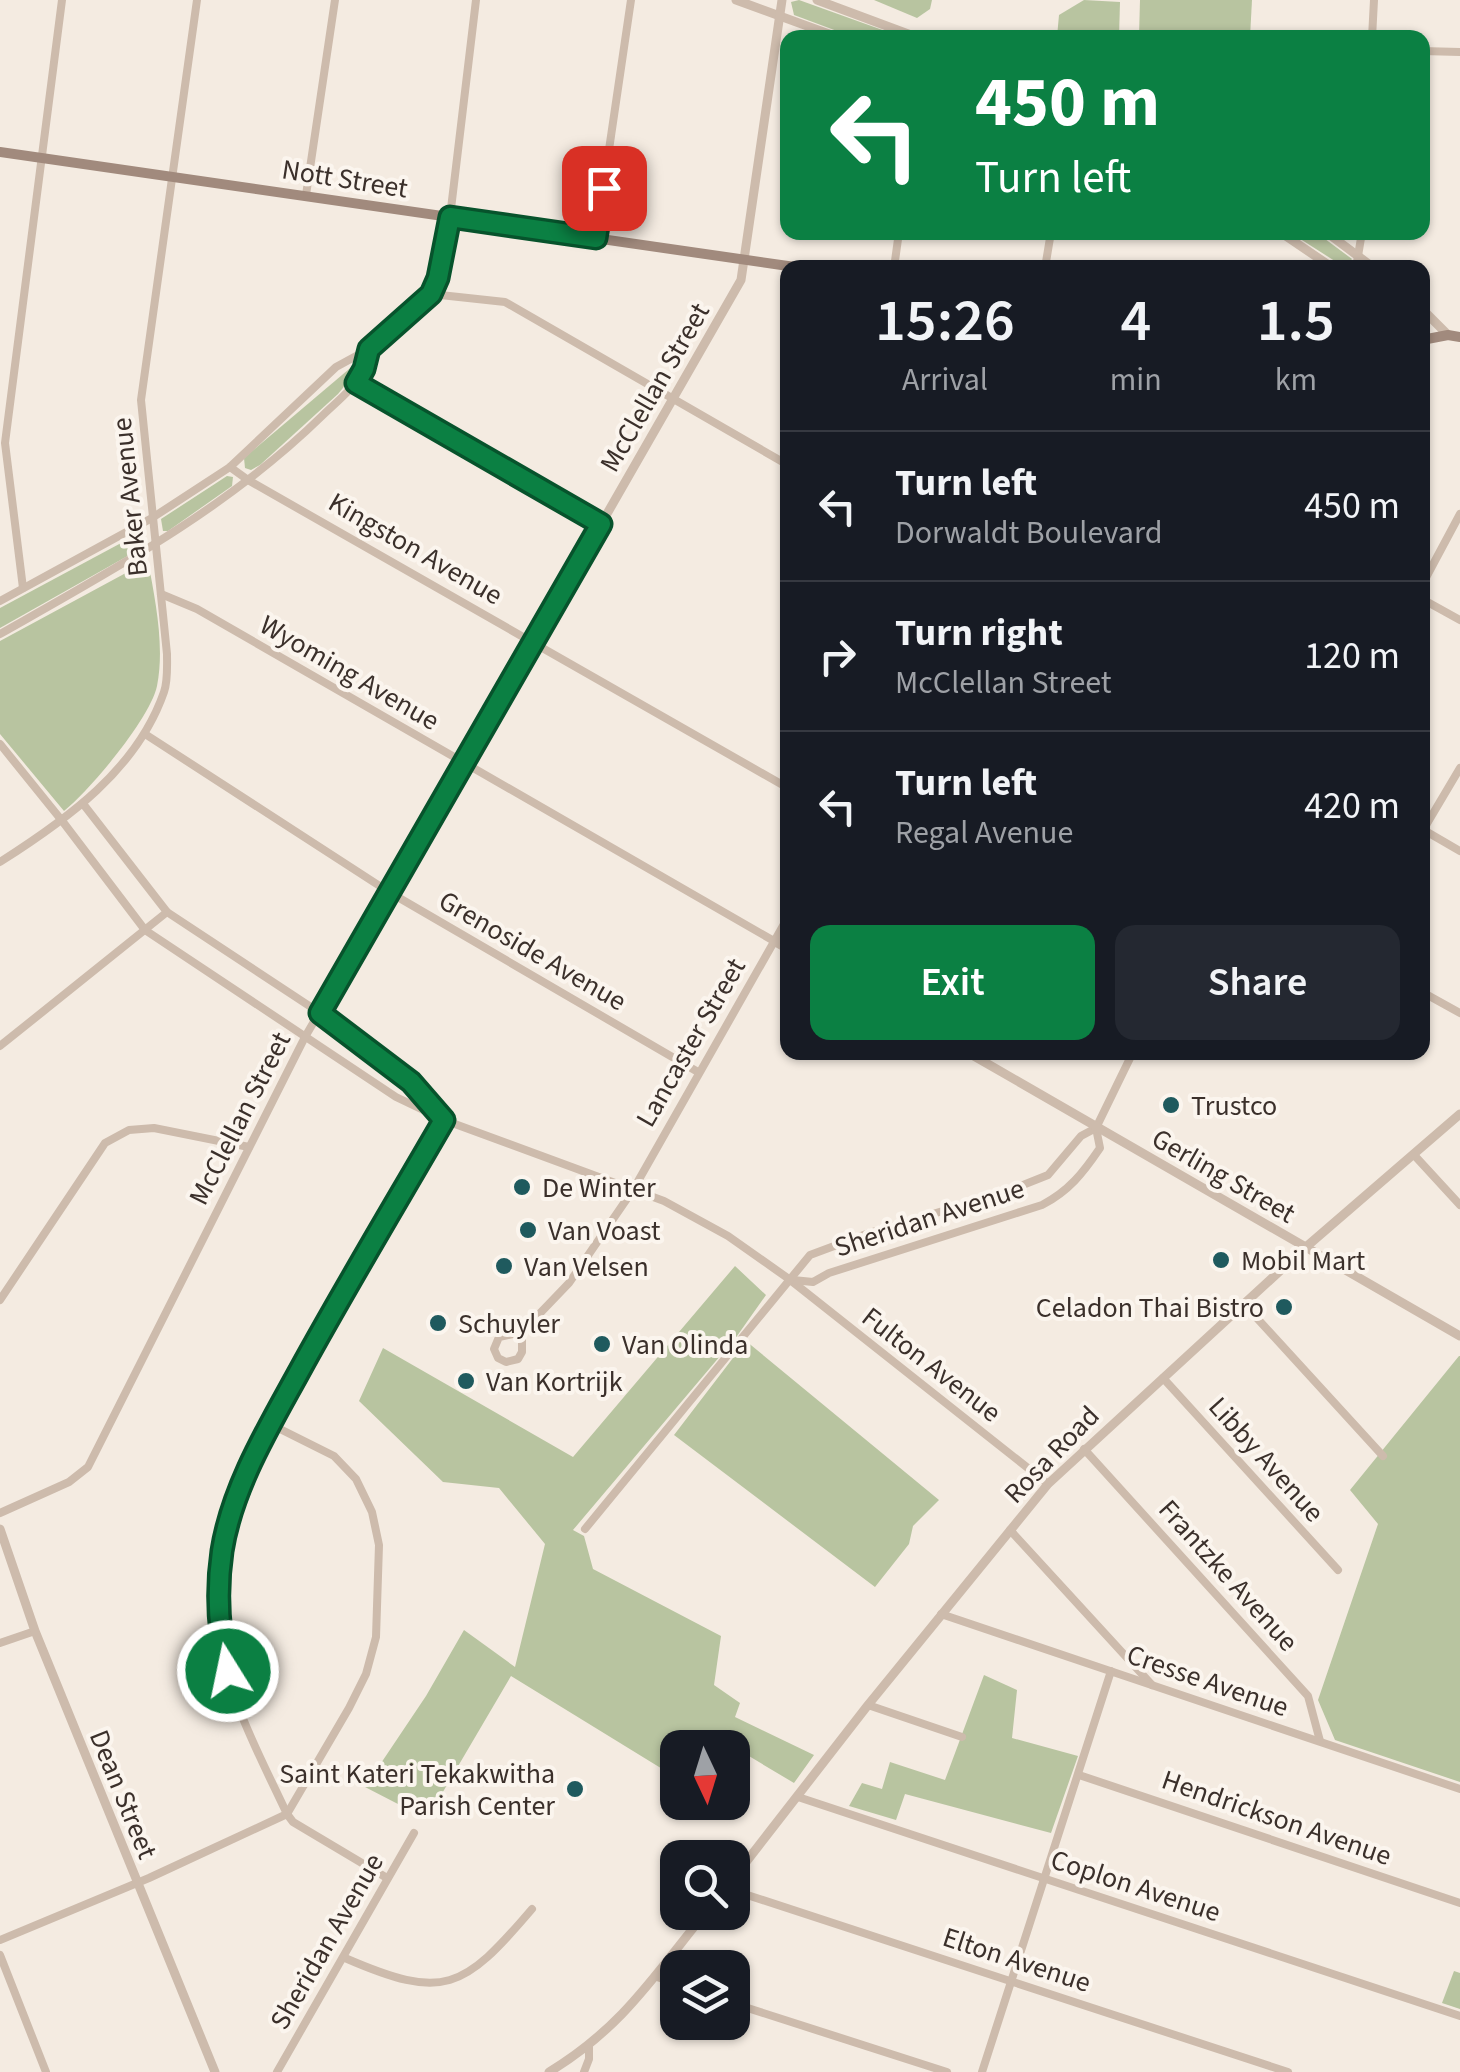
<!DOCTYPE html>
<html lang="en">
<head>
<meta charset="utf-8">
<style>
  :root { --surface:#171b24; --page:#242831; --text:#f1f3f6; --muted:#9ea1a6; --line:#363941; --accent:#0b8043 }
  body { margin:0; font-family:"Source Sans 3",sans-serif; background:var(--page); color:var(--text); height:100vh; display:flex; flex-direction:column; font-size:38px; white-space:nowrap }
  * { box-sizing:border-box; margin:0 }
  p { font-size:32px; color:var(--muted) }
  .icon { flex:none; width:55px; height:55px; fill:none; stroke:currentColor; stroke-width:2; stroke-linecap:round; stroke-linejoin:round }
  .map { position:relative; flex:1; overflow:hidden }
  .panel { position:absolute; left:780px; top:260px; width:650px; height:800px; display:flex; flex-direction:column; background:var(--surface); border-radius:20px; box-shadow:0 2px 8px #0004 }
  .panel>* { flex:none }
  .banner { position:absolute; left:780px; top:30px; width:650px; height:210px; border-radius:20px; box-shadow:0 2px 8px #0004; background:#0b8043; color:#fff; overflow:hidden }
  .needle { width:65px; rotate:176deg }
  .buttons { position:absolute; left:660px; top:1730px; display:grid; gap:20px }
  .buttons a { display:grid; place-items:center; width:90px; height:90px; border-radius:20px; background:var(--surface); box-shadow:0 2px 8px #0004; font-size:50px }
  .pin { position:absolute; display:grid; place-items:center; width:85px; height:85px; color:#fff; margin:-42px; border-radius:20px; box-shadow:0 5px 15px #0006 }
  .me { position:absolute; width:110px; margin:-55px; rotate:350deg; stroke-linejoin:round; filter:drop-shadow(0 0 8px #0008) }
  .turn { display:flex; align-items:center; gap:35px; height:210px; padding:0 30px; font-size:45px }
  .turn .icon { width:130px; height:130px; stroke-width:2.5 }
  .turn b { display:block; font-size:70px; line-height:85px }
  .eta { display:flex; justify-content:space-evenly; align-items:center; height:170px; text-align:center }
  .eta b { font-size:60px; font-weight:600; line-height:70px }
  .button { display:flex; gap:20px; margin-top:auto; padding:20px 30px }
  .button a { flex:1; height:115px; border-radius:20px; background:var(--accent); color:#fff; font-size:40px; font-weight:600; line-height:115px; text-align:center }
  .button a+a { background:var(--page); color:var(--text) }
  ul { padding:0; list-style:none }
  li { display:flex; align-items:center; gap:30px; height:150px; padding:0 30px; border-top:2px solid var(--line) }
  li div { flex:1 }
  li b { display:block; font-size:38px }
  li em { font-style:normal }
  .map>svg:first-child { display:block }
  .green { fill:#b8c4a0 }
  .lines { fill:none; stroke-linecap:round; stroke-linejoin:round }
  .minor { stroke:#cdbbac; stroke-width:8 }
  .tertiary { stroke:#cdbbac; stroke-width:9 }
  .secondary { stroke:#a18a7d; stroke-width:10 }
  .route-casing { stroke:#07532c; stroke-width:25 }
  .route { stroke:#0b8043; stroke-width:18 }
  .poi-dot { fill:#1f5a5e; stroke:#fbf5ee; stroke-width:4 }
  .labels { text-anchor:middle; stroke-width:8; stroke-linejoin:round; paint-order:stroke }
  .street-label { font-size:28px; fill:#3b302b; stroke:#fbf5ee }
  .poi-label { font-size:28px; fill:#3b302b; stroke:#fbf5ee; text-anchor:start }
</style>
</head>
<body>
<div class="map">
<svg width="1460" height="2072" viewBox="0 0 1460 2072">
  <rect width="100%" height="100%" fill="#f4ebe1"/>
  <g class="green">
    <path d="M799 0 902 37H853L794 15 791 2Z"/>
    <path d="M874 0H932L930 9 917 18Z"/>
    <path d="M1084 0 1120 2 1119 37H1057L1059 15Z"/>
    <path d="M1140 0H1252L1250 37H1139Z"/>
    <path d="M1291 233H1317L1352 259 1348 264 1341 265Z"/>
    <path d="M355 364 359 368 338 394 260 465 251 470 245 468 244 458Z"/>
    <path d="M227 476 233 477 232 486 168 531H163L161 519Z"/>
    <path d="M136 535 143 543 140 549 0 628V608Z"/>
    <path d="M148 561C155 599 165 646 157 686 150 719 90 790 64 811L0 734V641Z"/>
    <path d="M735 1266 766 1295 737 1336 573 1530 584 1536 593 1569 721 1636 714 1685 740 1703 735 1717 814 1755 794 1783 712 1734 703 1747 678 1748 677 1778 511 1676 427 1819 365 1787 426 1696 464 1630 515 1667 545 1544 499 1488 443 1482 359 1401 383 1348 573 1457Z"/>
    <path d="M746 1341 939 1500 913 1526 909 1544 875 1587 674 1435Z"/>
    <path d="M1459 1356H1460V1782L1335 1740 1318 1700 1378 1524 1350 1490Z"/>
    <path d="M984 1675 1017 1690 1012 1738 1078 1756 1051 1833 905 1794 896 1820 849 1806 862 1783 882 1789 890 1762 945 1780Z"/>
    <path d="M1454 1971 1460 1973V2009L1442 2003Z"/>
  </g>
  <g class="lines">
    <g class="minor">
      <path d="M1372 38 1374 0"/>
      <path d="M1422 51 1460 52"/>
      <path d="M306 195 335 0"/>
      <path d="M596 238 631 0"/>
      <path d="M894 268 899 232"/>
      <path d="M1045 268 1051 232"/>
      <path d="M1356 268 1362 232"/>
      <path d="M431 294 505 302 788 465"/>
      <path d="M355 383 601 524"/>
      <path d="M230 467 248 480 788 788"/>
      <path d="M1422 585 1460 514"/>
      <path d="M23 588 5 443 62 0"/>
      <path d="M161 594 197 609 774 941"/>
      <path d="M1422 599 1460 620"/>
      <path d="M0 601 152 518 230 467 336 367 369 349 431 294 438 278 450 217 476 0"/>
      <path d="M0 634C113 570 228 508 322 416 335 403 354 389 363 371 366 365 367 357 369 349"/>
      <path d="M145 734 389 892 698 1072"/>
      <path d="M0 744 63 822 145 930 396 1097 444 1120 664 1201 728 1236 789 1279 1048 1484"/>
      <path d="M84 805 167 912 320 1013 411 1082 441 1116"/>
      <path d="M1422 829 1460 851"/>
      <path d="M1422 832 1460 768"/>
      <path d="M0 862C66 820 137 770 164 692 168 681 167 666 167 654L141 400 197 0"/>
      <path d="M1422 992 1460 1013"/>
      <path d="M0 1046 167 912"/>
      <path d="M1415 1156 1460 1205"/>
      <path d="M793 1280 813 1282 829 1273 1042 1205C1069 1191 1083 1173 1100 1148L1096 1128"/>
      <path d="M0 1300 105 1143 129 1130 154 1128 249 1147"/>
      <path d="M1244 1304 1383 1456"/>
      <path d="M522 1332 569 1283 633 1190 788 917"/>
      <path d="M522 1332V1352L518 1359 506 1362 498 1358 494 1349 499 1337Z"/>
      <path d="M1163 1378 1338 1570"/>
      <path d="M1084 1449 1308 1696 1320 1741"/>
      <path d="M0 1513 69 1482 88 1467 305 1037 428 826"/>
      <path d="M585 1529 810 1255 869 1233 1003 1193 1048 1175 1081 1136 1096 1128 1133 1052"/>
      <path d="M1010 1530 1152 1685"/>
      <path d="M941 1614 1460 1789"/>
      <path d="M0 1643 35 1631"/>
      <path d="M868 1705 962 1737"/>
      <path d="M1079 1775 1460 1903"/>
      <path d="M798 1797 1460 2016"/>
      <path d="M387 1878 293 1822 287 1814C261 1758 228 1699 220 1636 205 1530 265 1434 314 1344 355 1268 400 1194 444 1120"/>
      <path d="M732 1890 1288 2072"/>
      <path d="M0 1940 149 1878 287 1814 349 1708 366 1674 376 1637 379 1545 372 1512 356 1479 334 1456 270 1424"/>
      <path d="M0 1955 46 2072"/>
      <path d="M345 1958C444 2001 463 1990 532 1909"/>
      <path d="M657 1977 678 1984"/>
      <path d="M732 2003 947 2072"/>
      <path d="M277 2072 414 1833"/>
      <path d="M584 2072 589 2059V2045"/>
      <path d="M982 2072 1111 1671"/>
    </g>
    <g class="tertiary">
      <path d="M736 0 840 38"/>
      <path d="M817 0 919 38"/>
      <path d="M1280 232 1333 268"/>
      <path d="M1326 232 1374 268"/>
      <path d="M1422 309 1448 335"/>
      <path d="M428 826 741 280 782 0"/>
      <path d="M774 941 788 949"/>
      <path d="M967 1052 1460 1336"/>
      <path d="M0 1529 35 1631 215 2072"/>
      <path d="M732 1880 868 1705 1048 1484 1306 1247 1460 1114"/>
      <path d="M549 2072C622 2028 654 1976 706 1912"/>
    </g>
    <g class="secondary">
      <path d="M0 152 802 268"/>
      <path d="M1422 340 1448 335 1460 337"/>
    </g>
  </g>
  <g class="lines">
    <g class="route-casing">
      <path id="route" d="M228 1671C218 1631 216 1592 222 1551 232 1487 270 1425 300 1370 346 1286 396 1203 444 1120L411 1082 320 1013 601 524 356 383 364 369 369 349 431 294 438 278 450 217 596 238 604 188"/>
    </g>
    <use href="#route" class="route"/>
  </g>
  <g class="poi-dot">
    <circle cx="1171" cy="1105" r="10"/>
    <circle cx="522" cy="1187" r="10"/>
    <circle cx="528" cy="1230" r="10"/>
    <circle cx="1221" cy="1260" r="10"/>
    <circle cx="504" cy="1266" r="10"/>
    <circle cx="1284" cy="1307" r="10"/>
    <circle cx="438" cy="1323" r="10"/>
    <circle cx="602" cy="1344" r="10"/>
    <circle cx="466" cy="1381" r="10"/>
    <circle cx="575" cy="1789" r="10"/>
  </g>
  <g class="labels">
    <g class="street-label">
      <text transform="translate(345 178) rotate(9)" y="10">Nott Street</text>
      <text transform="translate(654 387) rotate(-60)" y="10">McClellan Street</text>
      <text transform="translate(129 497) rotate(-96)" y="10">Baker Avenue</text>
      <text transform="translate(416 548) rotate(30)" y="10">Kingston Avenue</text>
      <text transform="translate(350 672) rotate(30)" y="10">Wyoming Avenue</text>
      <text transform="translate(533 950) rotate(30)" y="10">Grenoside Avenue</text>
      <text transform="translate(690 1042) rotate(-60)" y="10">Lancaster Street</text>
      <text transform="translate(239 1118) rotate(-63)" y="10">McClellan Street</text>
      <text transform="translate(1224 1175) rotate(30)" y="10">Gerling Street</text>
      <text transform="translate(929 1217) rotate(-18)" y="10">Sheridan Avenue</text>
      <text transform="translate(932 1364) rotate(38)" y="10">Fulton Avenue</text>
      <text transform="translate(1051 1454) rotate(-46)" y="10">Rosa Road</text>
      <text transform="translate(1267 1459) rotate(48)" y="10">Libby Avenue</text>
      <text transform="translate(1229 1575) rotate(48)" y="10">Frantzke Avenue</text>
      <text transform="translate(1208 1680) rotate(19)" y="10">Cresse Avenue</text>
      <text transform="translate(124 1794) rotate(68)" y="10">Dean Street</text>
      <text transform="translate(1277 1817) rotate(19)" y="10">Hendrickson Avenue</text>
      <text transform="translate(1136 1885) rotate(18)" y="10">Coplon Avenue</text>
      <text transform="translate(326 1941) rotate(-60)" y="10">Sheridan Avenue</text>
      <text transform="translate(1017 1959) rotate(18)" y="10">Elton Avenue</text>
    </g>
    <g class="poi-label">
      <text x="1191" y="1115">Trustco</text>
      <text x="542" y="1197">De Winter</text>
      <text x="548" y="1240">Van Voast</text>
      <text x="1241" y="1270">Mobil Mart</text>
      <text x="524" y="1276">Van Velsen</text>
      <text x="1264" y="1317" text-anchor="end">Celadon Thai Bistro</text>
      <text x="458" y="1333">Schuyler</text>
      <text x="622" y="1354">Van Olinda</text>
      <text x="486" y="1391">Van Kortrijk</text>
      <text x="555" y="1783" text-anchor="end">Saint Kateri Tekakwitha<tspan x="555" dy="32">Parish Center</tspan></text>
    </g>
  </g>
</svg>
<div class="buttons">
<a><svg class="needle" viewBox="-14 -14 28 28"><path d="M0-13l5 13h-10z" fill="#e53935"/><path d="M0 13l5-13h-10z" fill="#9ea1a6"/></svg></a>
<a><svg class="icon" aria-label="search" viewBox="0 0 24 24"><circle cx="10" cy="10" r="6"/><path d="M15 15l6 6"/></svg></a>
<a><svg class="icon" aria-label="layers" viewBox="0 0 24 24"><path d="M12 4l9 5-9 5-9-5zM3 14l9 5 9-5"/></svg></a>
</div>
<div class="pin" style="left:604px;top:188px;background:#d93025"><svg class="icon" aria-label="arrive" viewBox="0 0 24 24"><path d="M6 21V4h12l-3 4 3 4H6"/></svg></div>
<svg class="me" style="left:228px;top:1671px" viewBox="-20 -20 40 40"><circle r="17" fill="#0b8043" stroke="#fff" stroke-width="3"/><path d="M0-11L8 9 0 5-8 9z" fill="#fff"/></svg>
<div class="banner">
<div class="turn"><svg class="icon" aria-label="left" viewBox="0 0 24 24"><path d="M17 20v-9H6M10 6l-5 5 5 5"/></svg><div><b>450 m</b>Turn left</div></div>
</div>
<section class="panel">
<div class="eta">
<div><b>15:26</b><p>Arrival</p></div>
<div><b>4</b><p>min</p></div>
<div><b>1.5</b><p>km</p></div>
</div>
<ul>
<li><svg class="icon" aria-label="left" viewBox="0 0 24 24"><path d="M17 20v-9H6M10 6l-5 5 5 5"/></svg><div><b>Turn left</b><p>Dorwaldt Boulevard</p></div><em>450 m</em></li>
<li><svg class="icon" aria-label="right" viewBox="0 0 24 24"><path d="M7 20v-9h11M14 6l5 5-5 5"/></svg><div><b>Turn right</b><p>McClellan Street</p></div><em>120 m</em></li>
<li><svg class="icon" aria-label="left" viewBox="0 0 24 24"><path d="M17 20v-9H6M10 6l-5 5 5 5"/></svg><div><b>Turn left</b><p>Regal Avenue</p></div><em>420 m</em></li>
</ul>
<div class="button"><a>Exit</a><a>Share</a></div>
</section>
</div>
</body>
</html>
